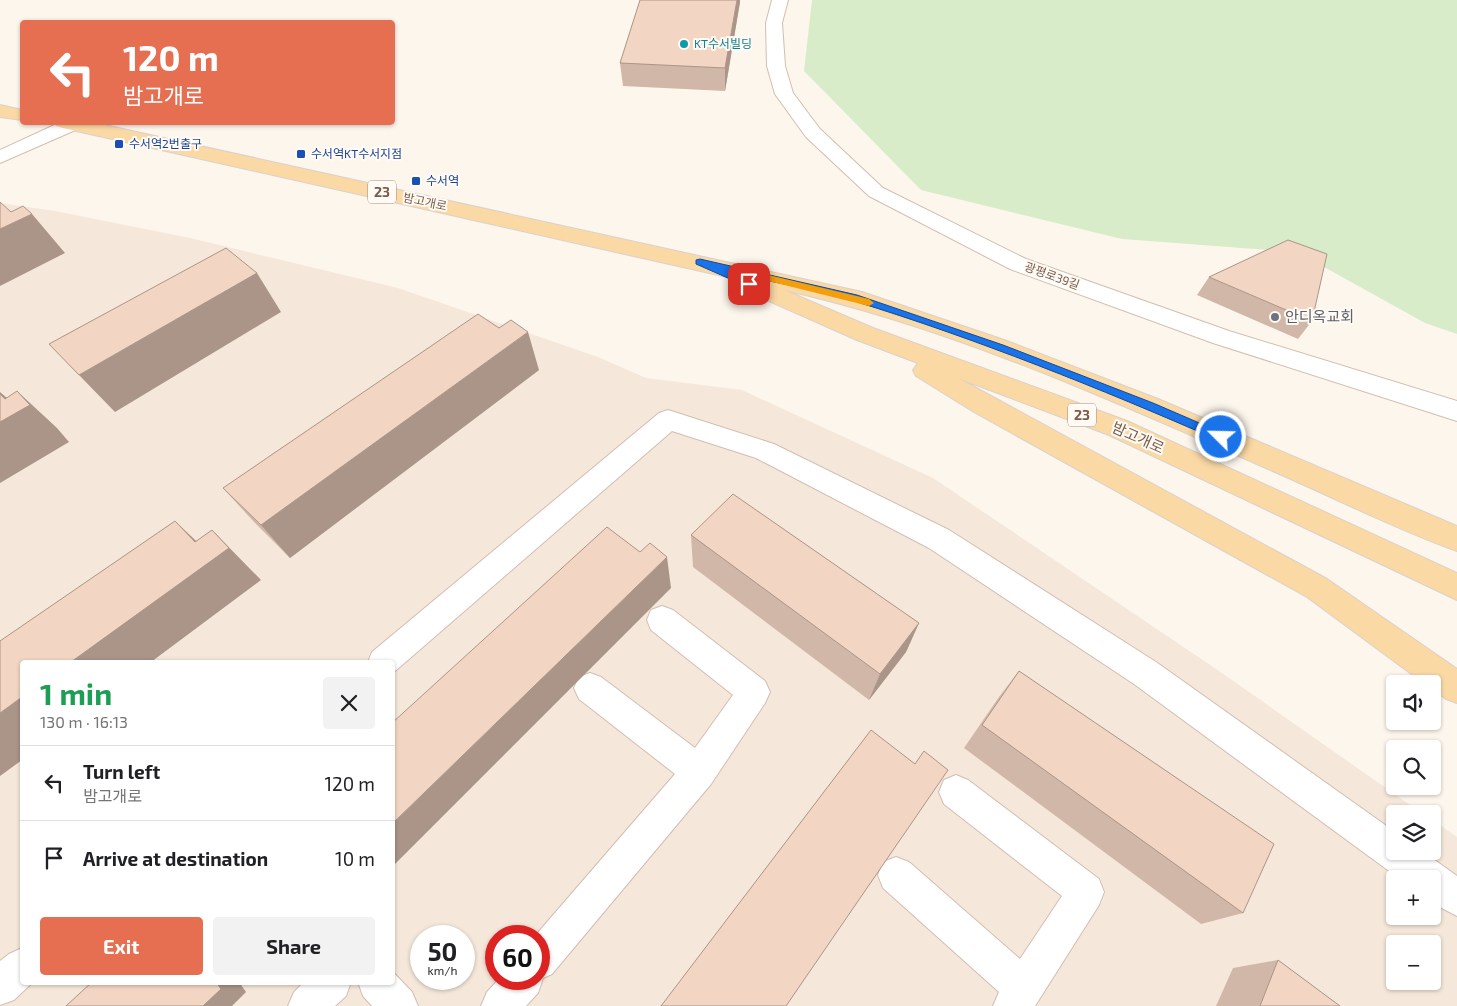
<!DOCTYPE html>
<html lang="en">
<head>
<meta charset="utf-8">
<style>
  :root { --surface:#fff; --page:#f2f2f2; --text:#202124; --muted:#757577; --line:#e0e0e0; --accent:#e76f51 }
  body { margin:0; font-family:"Exo 2","Noto Sans KR",sans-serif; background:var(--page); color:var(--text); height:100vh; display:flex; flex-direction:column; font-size:19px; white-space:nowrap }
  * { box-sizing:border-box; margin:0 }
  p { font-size:16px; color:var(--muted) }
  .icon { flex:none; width:28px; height:28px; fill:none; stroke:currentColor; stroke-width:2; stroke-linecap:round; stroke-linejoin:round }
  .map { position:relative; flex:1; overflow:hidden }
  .panel { position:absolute; left:20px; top:660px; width:375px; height:325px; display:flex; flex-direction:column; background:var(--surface); border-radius:5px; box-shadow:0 1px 4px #0004 }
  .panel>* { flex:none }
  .hud { position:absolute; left:20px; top:20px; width:375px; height:105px; border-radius:5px; box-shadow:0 1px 4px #0004; background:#e76f51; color:#fff; overflow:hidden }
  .buttons { position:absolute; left:1386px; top:675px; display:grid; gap:10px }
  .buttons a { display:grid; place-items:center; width:55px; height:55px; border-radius:5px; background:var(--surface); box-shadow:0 1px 4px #0004; font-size:25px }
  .speed { position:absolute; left:410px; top:925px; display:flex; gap:10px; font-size:25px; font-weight:700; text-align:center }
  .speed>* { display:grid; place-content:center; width:65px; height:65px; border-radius:50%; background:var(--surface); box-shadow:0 1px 4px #0004; line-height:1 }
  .speed small { font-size:12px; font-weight:400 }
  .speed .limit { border:8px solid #d22; background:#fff; color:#111 }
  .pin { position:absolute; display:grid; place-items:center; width:42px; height:42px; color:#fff; margin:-21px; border-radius:10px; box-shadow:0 2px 8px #0006 }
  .me { position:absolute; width:55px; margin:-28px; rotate:293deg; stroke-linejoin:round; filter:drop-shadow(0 0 4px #0008) }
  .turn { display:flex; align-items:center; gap:18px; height:105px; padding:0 20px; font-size:22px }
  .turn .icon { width:65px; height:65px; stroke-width:2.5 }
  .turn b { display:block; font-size:35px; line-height:42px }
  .round { display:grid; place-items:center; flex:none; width:52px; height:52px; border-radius:5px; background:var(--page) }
  .head { display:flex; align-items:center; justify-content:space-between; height:85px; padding:0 20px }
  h1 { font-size:30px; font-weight:700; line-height:38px; color:#1e9e55 }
  .action { display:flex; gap:10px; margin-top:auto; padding:10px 20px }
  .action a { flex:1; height:58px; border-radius:5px; background:var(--accent); color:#fff; font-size:20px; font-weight:700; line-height:58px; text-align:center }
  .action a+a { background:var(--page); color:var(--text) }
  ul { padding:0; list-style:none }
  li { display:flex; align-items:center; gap:15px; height:75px; padding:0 20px; border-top:1px solid var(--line) }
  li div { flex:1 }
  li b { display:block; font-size:19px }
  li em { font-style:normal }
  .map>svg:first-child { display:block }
  .residential { fill:#f5e8da; fill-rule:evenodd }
  .green { fill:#d8ecc9 }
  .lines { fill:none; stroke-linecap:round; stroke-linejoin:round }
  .minor-casing { stroke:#d1beb0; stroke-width:2 }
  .primary-casing { stroke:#dad1cd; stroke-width:2 }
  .minor { fill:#fff; fill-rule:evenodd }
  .primary { fill:#fbd9a5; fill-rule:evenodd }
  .wall { fill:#d1b7a8 }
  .shaded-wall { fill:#aa9588 }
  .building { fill:#f3d5c3; stroke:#aa9588 }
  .route { fill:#1a73e8; stroke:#114b97 }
  .slow { fill:#f59e0b }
  .culture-dot { fill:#0f9aa8; stroke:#fffaf3; stroke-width:2 }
  .transit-dot { fill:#1a4fb4; stroke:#fffaf3; stroke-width:2 }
  .worship-dot { fill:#6b7280; stroke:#fffaf3; stroke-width:2 }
  .labels { text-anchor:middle; stroke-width:4; stroke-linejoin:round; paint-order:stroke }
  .far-culture-label { font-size:12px; fill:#0d838f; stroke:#fffaf3; text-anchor:start }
  .far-transit-label { font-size:12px; fill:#164399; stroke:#fffaf3; text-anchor:start }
  .far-street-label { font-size:12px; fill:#7a5c4d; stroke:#fffaf3 }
  .shield { fill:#fffaf3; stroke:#a28b7f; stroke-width:1 }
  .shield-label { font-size:14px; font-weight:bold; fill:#7a5c4d }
  .worship-label { font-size:15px; fill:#5b616d; stroke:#fffaf3; text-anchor:start }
  .street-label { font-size:15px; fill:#7a5c4d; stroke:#fffaf3 }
</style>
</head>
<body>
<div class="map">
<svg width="1457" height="1006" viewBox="0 0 1457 1006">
  <rect width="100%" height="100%" fill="#fdf6ec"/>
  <path class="residential" d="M0 203 55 211 190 238 398 288 598 357 646 378 742 390 933 478 1222 673 1423 814H1395V851H1432L1433 820 1457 837V1006H0ZM22 662H392V982H22ZM1395 879H1432V916H1395ZM421 936H464V979H421ZM496 936H539V979H496ZM1395 944H1432V981H1395Z"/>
  <path class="green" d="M812 0H1457V334L1425 323 1297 252 1122 239 921 190 804 71Z"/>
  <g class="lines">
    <g class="minor-casing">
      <g id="minor">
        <path d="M772 0H788L782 23 785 66 793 93 820 129 883 188 1026 259 1229 331 1457 401V421L1213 343 1010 269 869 196 806 137 775 94 767 66 766 23Z"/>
        <path d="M61 122 82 124 80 128 0 163V150Z"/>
        <path d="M668 410 774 444 949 530 1156 662 1395 832V851H1422L1457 876V916L1432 903V879H1400L1134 684 929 548 756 458 672 431 394 672 392 662H368L372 652 659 413Z"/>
        <path d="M662 606 673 610 765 681 770 692 765 703 711 784 552 974 543 978 538 993 526 1006H481L487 992 499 979H539V936H535L675 774 579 699 574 688 579 677 590 673 601 677 695 748 733 695 651 630 647 620 651 610Z"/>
        <path d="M956 775 968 780 1099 879 1104 892 1099 905 1035 1006H993L999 992 883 888 878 875 883 862 896 857 909 862 1020 959 1062 896 944 804 939 792 944 780Z"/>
        <path d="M22 948V982H33L14 1000 0 1005V961L9 954Z"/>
        <path d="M392 971 412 992 418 1006H372L363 996 358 982H392Z"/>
        <path d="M304 982H351L346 996 335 1006H288L294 992Z"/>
      </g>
    </g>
    <g class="primary-casing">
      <g id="primary">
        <path d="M0 105 22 110V120L0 117Z"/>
        <path d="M54 122H91L862 292 1007 341 1158 399 1457 526V551C1398 530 1341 501 1284 476 1122 405 958 329 784 290L873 328 1127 421 1457 573V600L1109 435 958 378 1327 579 1457 669V703L1446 699 1432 689V684H1425L1307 597 974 412 916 376 913 370 918 363 857 340 753 294 750 289 754 283 63 128 56 126Z"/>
      </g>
    </g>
    <use href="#minor" class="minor"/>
    <use href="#primary" class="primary"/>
  </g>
  <g class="wall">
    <path d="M740 2 725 91 623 86 620 63Z"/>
    <path d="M1209 277 1312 321 1298 339 1197 295Z"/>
    <path d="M539 370 290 558 254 522 223 488Z"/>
    <path d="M691 535 919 623 906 652 869 700 693 567Z"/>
    <path d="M1019 671 1243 913 1201 924 964 748 999 697Z"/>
    <path d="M1278 960 1340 1006H1216L1233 968Z"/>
  </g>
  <g class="shaded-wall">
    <path d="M737 0H740V2L725 91V68Z"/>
    <path d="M32 214 65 253 0 286V229Z"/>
    <path d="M257 273 281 312 115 412 79 375Z"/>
    <path d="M528 332 539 370 290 558 261 525Z"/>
    <path d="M17 391 57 428 69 442 0 483V422L5 399 0 394V392L21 410Z"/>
    <path d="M175 521 210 554 212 530 261 580 151 662H71L195 542Z"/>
    <path d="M667 557 671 588 392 867V824Z"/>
    <path d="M919 623 906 652 869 700 880 674Z"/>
    <path d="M22 697V760L0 776V713Z"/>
    <path d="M216 982H239L246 992 232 1006H203Z"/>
  </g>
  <g class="building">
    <path d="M640 0H737L725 68 620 63Z"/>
    <path d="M0 202 11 212 23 206 32 214 0 229Z"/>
    <path d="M1288 240 1327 254 1312 321 1209 277Z"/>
    <path d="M226 248 257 273 79 375 49 344Z"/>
    <path d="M478 314 499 328 511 320 528 332 261 525 223 488Z"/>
    <path d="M17 391 30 405 0 422V394L5 399Z"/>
    <path d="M733 494 919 623 880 674 691 535Z"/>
    <path d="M175 521 195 542 212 530 229 548 71 662H22V697L0 713V641Z"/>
    <path d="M607 527 640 552 650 543 667 557 392 824V723Z"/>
    <path d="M1019 671 1274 844 1243 913 982 725Z"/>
    <path d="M871 730 915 764 924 751 948 770 786 1006H661Z"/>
    <path d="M1278 960 1340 1006H1260Z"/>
    <path d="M92 982H216L221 989 203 1006H66Z"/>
  </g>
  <path class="route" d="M700 259 857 295 1003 345 1153 403 1225 434 1227 437 1225 440H1218C1099 388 977 339 854 301 814 289 772 282 732 273L754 284 749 287 746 286 696 264V260Z"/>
  <path class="slow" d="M751 271 869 299 874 303 869 306 748 276V272Z"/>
  <circle class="culture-dot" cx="684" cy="44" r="5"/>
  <g class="transit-dot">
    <rect x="114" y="139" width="10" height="10" rx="2.5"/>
    <rect x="296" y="149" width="10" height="10" rx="2.5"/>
    <rect x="411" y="176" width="10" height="10" rx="2.5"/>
  </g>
  <circle class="worship-dot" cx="1275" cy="317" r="5"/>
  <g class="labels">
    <g class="far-culture-label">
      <text x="694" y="48">KT수서빌딩</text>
    </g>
    <g class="far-transit-label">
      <text x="129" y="148">수서역2번출구</text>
      <text x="311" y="158">수서역KT수서지점</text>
      <text x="426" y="185">수서역</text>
    </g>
    <g class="far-street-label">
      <text transform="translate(425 202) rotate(12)" y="4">밤고개로</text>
      <text transform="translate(1052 276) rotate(20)" y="4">광평로39길</text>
    </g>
    <g class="shield">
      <rect x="368" y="180.5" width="28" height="23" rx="4"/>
      <rect x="1068" y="403.5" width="28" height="23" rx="4"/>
    </g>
    <g class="shield-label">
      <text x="382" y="197">23</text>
      <text x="1082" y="420">23</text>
    </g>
    <g class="worship-label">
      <text x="1285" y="322">안디옥교회</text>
    </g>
    <g class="street-label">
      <text transform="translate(1138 438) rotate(24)" y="5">밤고개로</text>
    </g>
  </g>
</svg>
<div class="buttons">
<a><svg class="icon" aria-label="sound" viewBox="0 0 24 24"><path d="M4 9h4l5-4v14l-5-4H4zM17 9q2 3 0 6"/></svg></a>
<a><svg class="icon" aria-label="search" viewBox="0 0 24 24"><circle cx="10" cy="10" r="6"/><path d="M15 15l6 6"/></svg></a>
<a><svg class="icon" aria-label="layers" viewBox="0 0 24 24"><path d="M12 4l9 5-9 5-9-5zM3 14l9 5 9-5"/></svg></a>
<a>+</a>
<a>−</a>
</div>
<div class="speed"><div>50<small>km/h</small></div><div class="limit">60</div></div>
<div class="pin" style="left:749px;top:284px;background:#d93025"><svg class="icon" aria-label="arrive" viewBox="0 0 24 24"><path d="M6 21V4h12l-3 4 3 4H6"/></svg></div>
<svg class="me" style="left:1221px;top:437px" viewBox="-20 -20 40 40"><circle r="17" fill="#1a73e8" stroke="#fff" stroke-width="3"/><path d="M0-11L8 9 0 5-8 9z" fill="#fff"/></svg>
<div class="hud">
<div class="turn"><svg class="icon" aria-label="left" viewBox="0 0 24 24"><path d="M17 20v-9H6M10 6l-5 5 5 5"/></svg><div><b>120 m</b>밤고개로</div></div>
</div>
<section class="panel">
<div class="head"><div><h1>1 min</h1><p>130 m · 16:13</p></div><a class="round"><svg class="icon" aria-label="close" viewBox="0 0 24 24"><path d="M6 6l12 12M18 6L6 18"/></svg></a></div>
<ul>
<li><svg class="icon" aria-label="left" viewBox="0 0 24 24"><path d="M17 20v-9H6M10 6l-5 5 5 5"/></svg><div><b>Turn left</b><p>밤고개로</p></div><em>120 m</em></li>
<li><svg class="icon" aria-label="arrive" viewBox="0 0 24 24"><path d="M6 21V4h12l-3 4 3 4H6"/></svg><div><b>Arrive at destination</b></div><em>10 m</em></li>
</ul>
<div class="action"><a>Exit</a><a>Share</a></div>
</section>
</div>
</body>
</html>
